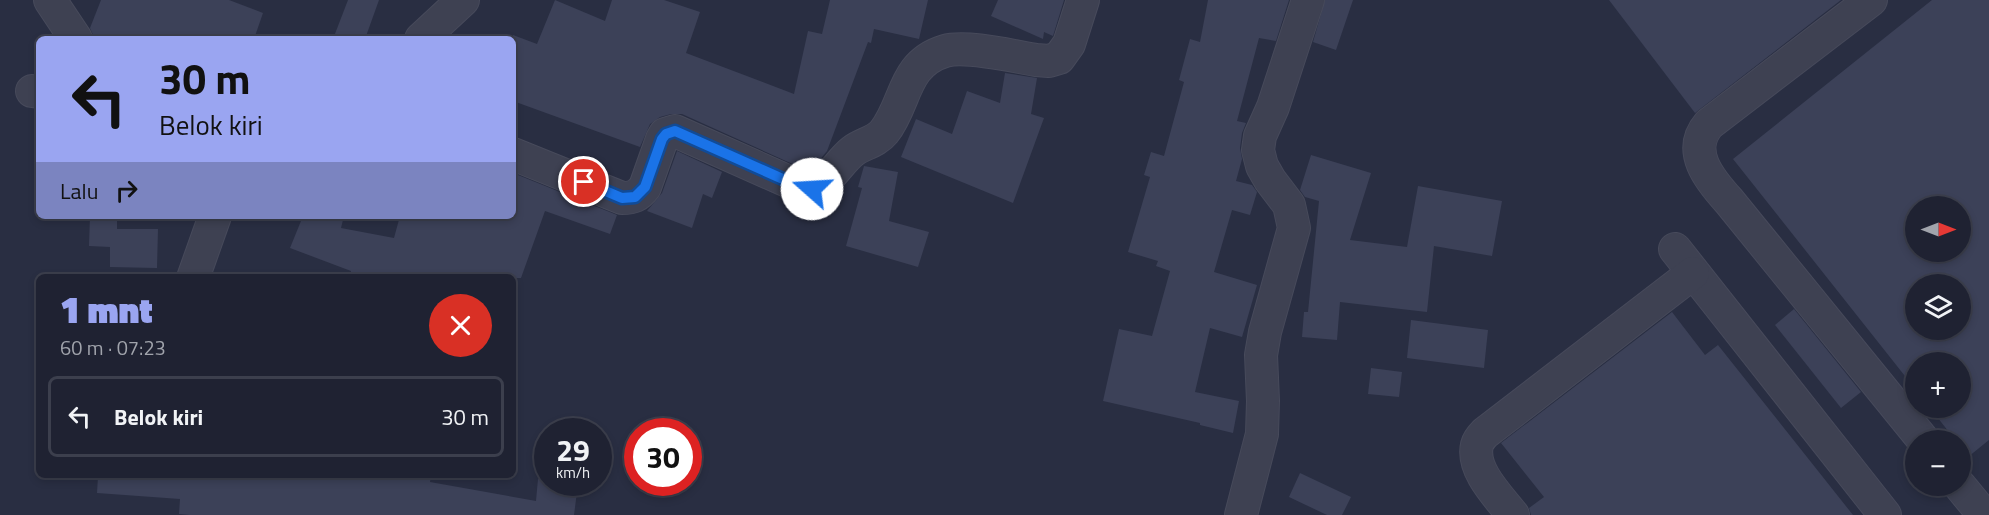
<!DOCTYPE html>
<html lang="id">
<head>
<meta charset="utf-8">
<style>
  :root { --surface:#1f2232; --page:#272a3a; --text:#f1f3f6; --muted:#a1a4ac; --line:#3c3f4d; --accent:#9aa5f1 }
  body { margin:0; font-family:"Titillium Web",sans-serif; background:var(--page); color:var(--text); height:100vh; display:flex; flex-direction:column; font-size:22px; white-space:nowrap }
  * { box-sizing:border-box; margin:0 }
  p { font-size:20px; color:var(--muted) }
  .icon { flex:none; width:33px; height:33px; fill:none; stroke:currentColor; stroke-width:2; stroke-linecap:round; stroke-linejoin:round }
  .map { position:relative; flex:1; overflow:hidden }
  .drawer { position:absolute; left:36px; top:274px; width:480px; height:204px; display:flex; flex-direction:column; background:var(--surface); border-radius:9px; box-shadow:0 3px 9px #0003,0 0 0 2px var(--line) }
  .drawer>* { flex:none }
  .hud { position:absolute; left:36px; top:36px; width:480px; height:183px; border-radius:9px; box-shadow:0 3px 9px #0003,0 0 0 2px var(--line); background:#9aa5f1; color:#111; overflow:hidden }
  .needle { width:39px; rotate:90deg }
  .buttons { position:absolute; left:1905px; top:196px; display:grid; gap:12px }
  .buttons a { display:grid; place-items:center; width:66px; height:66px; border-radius:50%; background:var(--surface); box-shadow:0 3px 9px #0003,0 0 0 2px var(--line); font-size:30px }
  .speed { position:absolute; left:534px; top:418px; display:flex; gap:12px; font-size:30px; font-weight:700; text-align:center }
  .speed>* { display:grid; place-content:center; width:78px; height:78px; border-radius:50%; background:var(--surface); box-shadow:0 3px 9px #0003,0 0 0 2px var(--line); line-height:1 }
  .speed small { font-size:15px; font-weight:400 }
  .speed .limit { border:9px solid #d22; background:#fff; color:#111 }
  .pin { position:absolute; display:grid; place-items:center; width:51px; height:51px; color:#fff; margin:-26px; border:3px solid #fff; border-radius:50%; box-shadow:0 2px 6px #0007 }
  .me { position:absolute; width:66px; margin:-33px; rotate:289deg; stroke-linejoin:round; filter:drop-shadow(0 0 4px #0008) }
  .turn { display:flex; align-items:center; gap:21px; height:126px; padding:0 24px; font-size:27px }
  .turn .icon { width:78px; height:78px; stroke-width:2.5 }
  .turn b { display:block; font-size:42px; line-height:51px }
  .then { display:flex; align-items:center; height:57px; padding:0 24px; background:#0003; gap:12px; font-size:22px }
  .round { display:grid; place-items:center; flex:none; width:63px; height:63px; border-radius:32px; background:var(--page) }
  .head { display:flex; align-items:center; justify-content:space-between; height:102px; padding:0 24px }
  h1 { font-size:36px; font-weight:800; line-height:45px; color:var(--accent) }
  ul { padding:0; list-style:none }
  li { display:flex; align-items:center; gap:18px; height:81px; margin:0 12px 9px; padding:0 12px; border:3px solid var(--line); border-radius:9px }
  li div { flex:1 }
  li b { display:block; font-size:22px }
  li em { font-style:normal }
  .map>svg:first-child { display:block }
  .building { fill:#3c4158; fill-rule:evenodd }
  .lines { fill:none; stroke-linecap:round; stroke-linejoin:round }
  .minor-casing { stroke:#474a5b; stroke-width:34 }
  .minor { stroke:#3e4152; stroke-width:32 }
  .route-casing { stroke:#114b97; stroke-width:15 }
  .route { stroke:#1a73e8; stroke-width:10 }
</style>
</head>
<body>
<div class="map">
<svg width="1989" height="515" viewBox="0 0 1989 515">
  <rect width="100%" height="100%" fill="#292e42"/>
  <g class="building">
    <path d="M101 0H229L263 13 254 39H102L93 35 90 28Z"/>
    <path d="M348 0H379L365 39H333Z"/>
    <path d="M555 0 605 21 612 0H664L700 12 686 53 794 94 808 31 822 34 830 0H928L919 39 874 29 871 43 868 42 827 151 814 167 806 170 682 114H671L660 117 650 124 640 147 513 101V35L537 44Z"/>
    <path d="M998 0H1064L1053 36 1044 32 1043 39 991 16Z"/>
    <path d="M1208 0H1289L1276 41 1259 38 1237 121 1246 123 1242 133 1240 148 1242 159 1236 181 1252 185 1257 192 1250 215 1232 210 1214 272 1257 285 1242 337 1210 328 1195 392 1239 401 1233 433 1200 425V423L1103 401 1119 329 1152 336 1170 271 1156 266 1158 261 1128 252 1150 177 1144 175 1151 152 1164 156 1184 82 1179 80 1190 39 1200 42Z"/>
    <path d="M1325 0H1353L1336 50 1313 42Z"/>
    <path d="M1609 0H1841L1695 113Z"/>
    <path d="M1932 0H1989V440L1968 457 1960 447V441H1956L1930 408H1960V363H1916V390L1733 159ZM1916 207H1960V252H1916ZM1916 285H1960V330H1916Z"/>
    <path d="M1005 73 1037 78 1031 114 1044 118 1013 203 901 157 916 119 952 134 967 91 1000 103Z"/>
    <path d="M677 151 722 172 712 198 703 194 692 228 647 211 662 193Z"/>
    <path d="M1311 155 1371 173 1350 240 1407 247 1418 186 1502 201 1492 256 1434 246 1427 312 1340 302 1337 340 1302 337 1304 312H1308L1319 201 1305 197 1300 190Z"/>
    <path d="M864 166 898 172 889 221 929 232 918 267 846 246 862 188 858 187Z"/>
    <path d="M513 173 617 215 610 234 545 211 521 278H350L351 271 290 248 303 216H344L341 228 394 238 400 216H513Z"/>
    <path d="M90 216H117V229H158L157 268 110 267V247L89 246Z"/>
    <path d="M1794 309 1861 392 1841 408 1775 325Z"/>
    <path d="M1672 312 1705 355 1718 345 1853 515H1531L1529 508 1544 497 1501 443Z"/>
    <path d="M1411 320 1488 330 1484 368 1407 358Z"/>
    <path d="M1371 368 1402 372 1399 397 1368 394Z"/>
    <path d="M1300 473 1351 497 1342 515H1327L1289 497Z"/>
    <path d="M98 476H431L430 482 536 501 538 479 548 480V483L578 484 574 515H190L179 514 180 499 97 493Z"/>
  </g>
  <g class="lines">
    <g class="minor-casing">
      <g id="minor">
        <path d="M50 0 76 39"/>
        <path d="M1871 0 1709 124C1686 151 1709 179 1729 201L1924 441"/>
        <path d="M421 39 463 0"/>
        <path d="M32 91 39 92"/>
        <path d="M513 154 622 198C633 198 638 196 645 187L662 139 665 134 675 131 803 188C827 190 836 164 853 151 862 144 876 142 884 132 907 103 902 64 945 51 966 45 1012 56 1036 60L1049 61 1059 58 1069 44 1083 0"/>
        <path d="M1675 249 1885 515"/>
        <path d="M193 278 215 216"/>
        <path d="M1960 486 1984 515"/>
        <path d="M1241 515 1262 434 1263 401 1261 355 1265 332 1294 228 1289 205 1270 180 1262 166 1258 150 1260 136 1273 107 1308 0"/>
        <path d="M1513 515C1499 497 1471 470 1477 445 1478 441 1482 436 1485 433L1693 273"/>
      </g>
    </g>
    <use href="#minor" class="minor"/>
  </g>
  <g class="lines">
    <g class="route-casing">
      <path id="route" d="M584 182 622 198 635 197 645 187 662 139 666 134 675 131 803 188 812 189"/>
    </g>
    <use href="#route" class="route"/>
  </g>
</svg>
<div class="buttons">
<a><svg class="needle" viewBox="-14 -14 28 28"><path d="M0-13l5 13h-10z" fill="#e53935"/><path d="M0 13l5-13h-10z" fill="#a1a4ac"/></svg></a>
<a><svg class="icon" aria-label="layers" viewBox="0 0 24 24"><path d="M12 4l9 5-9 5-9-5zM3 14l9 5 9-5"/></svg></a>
<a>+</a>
<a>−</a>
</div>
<div class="speed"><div>29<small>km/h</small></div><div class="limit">30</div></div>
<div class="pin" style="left:584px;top:182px;background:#d93025"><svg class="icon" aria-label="arrive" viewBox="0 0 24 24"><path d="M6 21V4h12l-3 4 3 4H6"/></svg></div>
<svg class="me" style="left:812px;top:189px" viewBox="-20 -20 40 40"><circle r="19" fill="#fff"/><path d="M0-13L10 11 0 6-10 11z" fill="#1a73e8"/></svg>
<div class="hud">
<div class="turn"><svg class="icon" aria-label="left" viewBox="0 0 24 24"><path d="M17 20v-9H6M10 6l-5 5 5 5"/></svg><div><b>30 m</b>Belok kiri</div></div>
<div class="then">Lalu<svg class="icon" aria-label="right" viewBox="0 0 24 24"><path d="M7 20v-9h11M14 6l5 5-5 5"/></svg></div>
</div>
<section class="drawer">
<div class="head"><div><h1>1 mnt</h1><p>60 m · 07:23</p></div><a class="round" style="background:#d93025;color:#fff"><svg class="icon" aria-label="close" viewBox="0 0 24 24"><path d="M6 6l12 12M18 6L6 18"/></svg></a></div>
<ul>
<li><svg class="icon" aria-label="left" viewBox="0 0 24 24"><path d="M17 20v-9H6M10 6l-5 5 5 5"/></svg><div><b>Belok kiri</b></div><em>30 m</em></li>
</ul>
</section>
</div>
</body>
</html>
